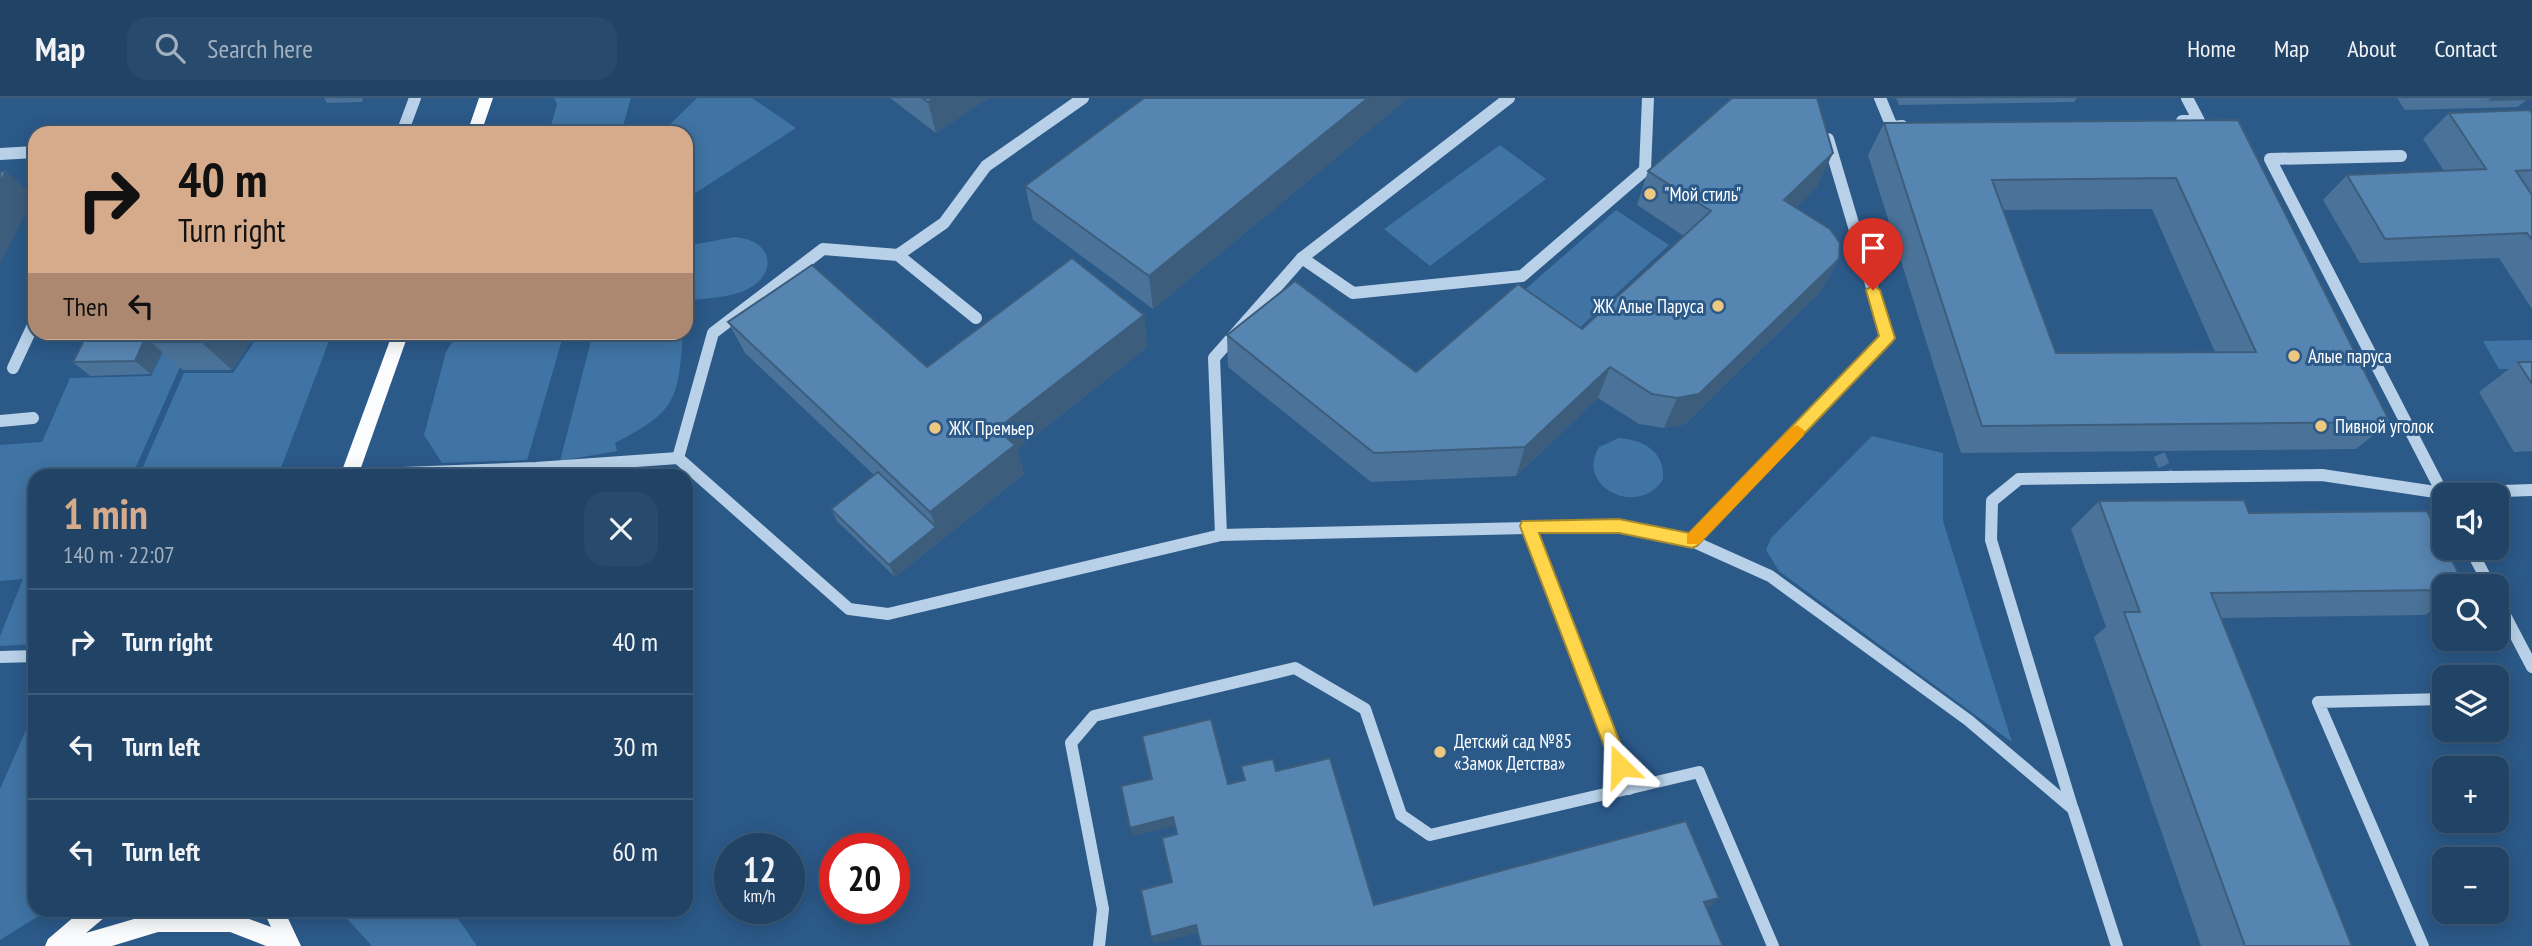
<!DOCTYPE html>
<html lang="en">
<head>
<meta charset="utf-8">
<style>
  :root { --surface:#204366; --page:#284a6c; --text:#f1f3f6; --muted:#a2b0bf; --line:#3d5c7a; --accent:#d6ab8b }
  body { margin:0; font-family:"PT Sans Narrow",sans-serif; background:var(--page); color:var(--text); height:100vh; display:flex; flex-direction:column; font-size:26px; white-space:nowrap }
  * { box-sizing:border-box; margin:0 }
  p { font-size:23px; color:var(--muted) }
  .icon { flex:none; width:38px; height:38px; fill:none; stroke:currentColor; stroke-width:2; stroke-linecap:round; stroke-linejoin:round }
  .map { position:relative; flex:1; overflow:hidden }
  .drawer { position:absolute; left:28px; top:371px; width:665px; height:448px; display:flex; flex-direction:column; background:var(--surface); border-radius:21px; box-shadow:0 4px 18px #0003,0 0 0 2px var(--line) }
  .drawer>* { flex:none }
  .hud { position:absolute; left:28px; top:28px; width:665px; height:214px; border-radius:21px; box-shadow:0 4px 18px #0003,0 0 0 2px var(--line); background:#d6ab8b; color:#111; overflow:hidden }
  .fabs { position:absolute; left:2432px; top:385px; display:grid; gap:14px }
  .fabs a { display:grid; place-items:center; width:77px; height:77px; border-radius:14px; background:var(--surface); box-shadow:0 4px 18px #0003,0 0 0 2px var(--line); font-size:35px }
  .speed { position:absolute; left:714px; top:735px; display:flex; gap:14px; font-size:35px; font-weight:700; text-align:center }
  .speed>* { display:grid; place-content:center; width:91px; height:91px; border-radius:50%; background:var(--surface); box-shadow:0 4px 18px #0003,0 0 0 2px var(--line); line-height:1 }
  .speed small { font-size:18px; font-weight:400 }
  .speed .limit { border:10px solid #d22; background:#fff; color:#111 }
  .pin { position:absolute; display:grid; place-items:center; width:60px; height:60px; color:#fff; margin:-72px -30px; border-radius:50% 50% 50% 0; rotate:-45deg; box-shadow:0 0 7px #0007 }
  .pin .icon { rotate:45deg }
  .me { position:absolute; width:77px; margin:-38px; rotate:338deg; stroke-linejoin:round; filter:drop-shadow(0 0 5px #0008) }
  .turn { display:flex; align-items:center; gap:24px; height:147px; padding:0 35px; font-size:32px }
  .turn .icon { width:91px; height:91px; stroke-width:2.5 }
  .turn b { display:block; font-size:49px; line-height:60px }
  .then { display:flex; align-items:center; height:66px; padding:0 35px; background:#0003; gap:14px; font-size:26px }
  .round { display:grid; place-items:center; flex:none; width:74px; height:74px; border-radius:21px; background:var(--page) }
  .head { display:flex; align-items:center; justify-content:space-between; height:119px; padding:0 35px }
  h1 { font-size:42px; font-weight:600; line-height:52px; color:var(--accent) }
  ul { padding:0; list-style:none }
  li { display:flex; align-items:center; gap:21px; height:105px; padding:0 35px; border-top:2px solid var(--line) }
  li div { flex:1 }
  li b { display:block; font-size:26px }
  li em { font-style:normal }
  header { display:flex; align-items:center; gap:42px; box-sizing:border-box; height:98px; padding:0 35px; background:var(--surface); border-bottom:2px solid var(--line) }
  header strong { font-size:33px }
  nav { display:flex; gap:38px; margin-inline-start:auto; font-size:24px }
  .search { width:490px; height:63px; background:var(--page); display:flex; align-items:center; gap:18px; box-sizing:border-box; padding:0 24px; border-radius:21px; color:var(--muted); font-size:26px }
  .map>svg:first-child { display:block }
  .green { fill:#4074a4 }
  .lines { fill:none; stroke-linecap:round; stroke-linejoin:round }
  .minor-tunnel { stroke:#4b729a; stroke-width:12; stroke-dasharray:12 6; stroke-linecap:butt }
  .minor { stroke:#b8d1e8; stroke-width:12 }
  .major { fill:#fafcfe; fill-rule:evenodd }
  .wall { fill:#4b7298; fill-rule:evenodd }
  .shaded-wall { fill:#3d5d7c }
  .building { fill:#5785b1; stroke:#3d5d7c; stroke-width:2; fill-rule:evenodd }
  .route { fill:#ffd54a; stroke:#a68a30; stroke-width:2 }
  .slow { fill:#f59e0b }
  .poi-dot { fill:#eec881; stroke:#2b5988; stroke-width:2.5 }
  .labels { text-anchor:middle; stroke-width:6; stroke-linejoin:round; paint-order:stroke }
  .poi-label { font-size:19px; fill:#fff; stroke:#2b5988; text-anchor:start }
</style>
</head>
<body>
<header>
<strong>Map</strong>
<div class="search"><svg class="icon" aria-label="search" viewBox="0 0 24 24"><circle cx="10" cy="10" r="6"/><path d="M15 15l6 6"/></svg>Search here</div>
<nav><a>Home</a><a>Map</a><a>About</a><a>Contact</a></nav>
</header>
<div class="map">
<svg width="2532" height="848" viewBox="0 0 2532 848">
  <rect width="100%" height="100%" fill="#2b5988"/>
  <g class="green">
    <path d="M554 0H631L621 35H549L557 6Z"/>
    <path d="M697 0H752L796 30 686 101V35H661Z"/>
    <path d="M1500 47 1546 81 1430 168 1384 131Z"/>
    <path d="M1616 112 1669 147 1574 235 1520 196Z"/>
    <path d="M735 139C777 143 778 180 741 194 725 200 703 200 686 203V148Z"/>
    <path d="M261 234 332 235 278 378H139L184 275H233Z"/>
    <path d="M172 235H195L132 378H35V546L0 548V538L23 481 0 483V347L42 344 70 280 151 278Z"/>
    <path d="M458 235H564L527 362 442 365 424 337 446 254Z"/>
    <path d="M593 235H683C678 302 677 313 615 345L617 353 560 363Z"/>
    <path d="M2532 242V271H2499L2483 243Z"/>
    <path d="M1872 338 1943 355V423L2012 644 1779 473 1766 452 1771 440Z"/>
    <path d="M1619 340C1644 342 1665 354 1663 381 1641 420 1574 390 1599 349Z"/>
    <path d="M35 612V812H48L0 842V691Z"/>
    <path d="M339 812H452L477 848H372Z"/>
  </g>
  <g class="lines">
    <path class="minor-tunnel" d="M2152 340 2168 377"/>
    <g class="minor">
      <path d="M1880 0 1892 29 1902 28"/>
      <path d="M2182 23H2199L2187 0"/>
      <path d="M402 35 415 0"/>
      <path d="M0 56 35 54"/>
      <path d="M2401 58 2270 61 2445 400"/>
      <path d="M898 157 976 220"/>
      <path d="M1302 160 1353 195 1522 178 1645 72 1648 0"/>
      <path d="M13 270 35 223"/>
      <path d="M0 323 33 320"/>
      <path d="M678 360 713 235 823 151 898 157 944 125 986 68 1083 0"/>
      <path d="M349 377 536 370 678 360 849 511 888 516 1221 437 1619 428 1692 443 1770 478 1968 622 2073 711 2117 848"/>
      <path d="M1528 428 1629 691"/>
      <path d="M1221 437 1214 260 1302 160 1509 0"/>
      <path d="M1692 443 1887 240 1828 41"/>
      <path d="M2470 450 2490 488"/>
      <path d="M2497 502 2532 569"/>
      <path d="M0 559 35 558"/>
      <path d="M2072 709 1991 442 1992 403 2019 381 2322 377 2442 395 2532 392"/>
      <path d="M1099 848 1103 811 1071 645 1094 618 1295 570 1365 611 1401 717 1430 737 1699 674 1773 848"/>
      <path d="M2423 848 2318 604 2445 601"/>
    </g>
    <g class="major">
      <path d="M479 0H493L481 35H467Z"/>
      <path d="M393 234H409L358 378H340Z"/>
      <path d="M82 812H108L105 819 86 835 158 814H230L271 829 263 812H284L301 848H266L230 834H158L112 848H45L48 841Z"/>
    </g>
  </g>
  <g class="wall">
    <path d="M324 0H363L362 4 327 5Z"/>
    <path d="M890 0H988L936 35Z"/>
    <path d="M1144 0H1408L1153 211 1033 122 1025 88Z"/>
    <path d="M1896 0H2077L2074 4 1899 7Z"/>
    <path d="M2397 0H2526L2527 1 2518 9 2405 12Z"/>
    <path d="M2449 15H2532V211L2499 160 2360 165 2323 102 2347 77 2444 73 2423 41Z"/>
    <path d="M2238 22 2390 324 2356 351 1961 355 1868 57 1884 25ZM2152 111 2215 254 2056 255 2003 112Z"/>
    <path d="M1648 73 1817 89 1796 109 1839 161 1821 193 1685 326 1664 330 1639 326 1598 300 1516 378 1371 384 1228 269 1227 237 1416 274 1582 231 1684 138 1637 107Z"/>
    <path d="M1144 217 1147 249 1017 352 1024 376 895 479 837 423 831 411 874 377 745 255 728 224 927 269Z"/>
    <path d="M88 234H256L232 272H183L162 254 151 276 90 278 73 264Z"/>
    <path d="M2518 264H2532V353L2514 354 2479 294Z"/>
    <path d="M2099 403 2249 415 2445 488V505L2425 517 2221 520 2352 848H2201L2094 539 2106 529 2071 431Z"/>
  </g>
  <g class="shaded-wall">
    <path d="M934 0H988L936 35 928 4Z"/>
    <path d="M1368 0H1408L1153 211 1149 178Z"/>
    <path d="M1833 55 1817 89 1768 136 1784 102Z"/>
    <path d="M6 73 34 99 0 166V84Z"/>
    <path d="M1839 161 1821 193 1685 326 1664 330 1677 300Z"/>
    <path d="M1144 217 1147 249 1017 352 1024 376 895 479 889 467 936 429 930 414 997 331Z"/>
    <path d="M148 234H170L151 244 162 254 151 276 135 263Z"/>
    <path d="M207 234H256L232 272 201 244Z"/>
    <path d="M1610 269 1598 300 1516 378 1525 349Z"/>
    <path d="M1173 719 1175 728 1133 738 1130 730Z"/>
    <path d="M1719 800 1711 808 1697 812 1704 804Z"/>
    <path d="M1196 827 1198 835 1154 846 1151 839Z"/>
  </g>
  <g class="building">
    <path d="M922 0H934L928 4Z"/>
    <path d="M1144 0H1368L1149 178 1025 88Z"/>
    <path d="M1732 0H1817L1833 55 1784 102 1830 131 1840 145 1839 161 1699 296 1677 300 1652 296 1610 269 1525 349 1374 355 1227 237 1295 183 1416 274 1518 186 1582 231 1711 113 1648 73Z"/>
    <path d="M2492 0H2526L2527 1 2490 2Z"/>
    <path d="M2529 12 2532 15V72L2516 73 2532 97V142L2527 135 2385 141 2347 77 2486 71 2449 15Z"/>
    <path d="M2238 22 2390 324 1982 328 1884 25ZM2176 80 2256 254 2056 255 1992 82Z"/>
    <path d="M6 73 0 84V74Z"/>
    <path d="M1072 160 1144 217 997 331 1015 347 930 414 728 224 812 167 927 269Z"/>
    <path d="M88 234H148L135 263 73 264Z"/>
    <path d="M155 234H207L201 244H151Z"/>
    <path d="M2518 264H2532V286Z"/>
    <path d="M878 374 936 429 889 467 831 411Z"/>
    <path d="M2244 402 2249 415 2427 413 2465 488H2445V492L2211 495 2352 848H2245L2124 514H2140L2099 403Z"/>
    <path d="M1211 621 1228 686 1245 682 1241 668 1273 661 1276 673 1330 660 1374 807 1686 723 1719 800 1704 804 1723 848H1201L1196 827 1151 839 1141 792 1172 784 1162 740 1177 736 1173 719 1130 730 1121 688 1152 681 1142 638Z"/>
  </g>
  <path class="route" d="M1873 187 1880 192 1895 240 1892 244 1697 448 1692 450 1619 435H1539L1629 668 1626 674 1620 676 1614 674 1520 428 1522 423 1619 421 1689 435 1879 238 1866 192Z"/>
  <path class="slow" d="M1797 327 1805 333 1803 338 1699 446H1687V437L1792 329Z"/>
  <g class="poi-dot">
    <circle cx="1650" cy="96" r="7"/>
    <circle cx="1718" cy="208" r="7"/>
    <circle cx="2294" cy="258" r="7"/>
    <circle cx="2321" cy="328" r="7"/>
    <circle cx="935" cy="330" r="7"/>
    <circle cx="1440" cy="654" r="7"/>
  </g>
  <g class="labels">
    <g class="poi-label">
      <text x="1664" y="103">"Мой стиль"</text>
      <text x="1704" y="215" text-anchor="end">ЖК Алые Паруса</text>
      <text x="2308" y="265">Алые паруса</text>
      <text x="2335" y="335">Пивной уголок</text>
      <text x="949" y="337">ЖК Премьер</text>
      <text x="1454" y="650">Детский сад №85<tspan x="1454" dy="22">«Замок Детства»</tspan></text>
    </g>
  </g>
</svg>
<div class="fabs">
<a><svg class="icon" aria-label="sound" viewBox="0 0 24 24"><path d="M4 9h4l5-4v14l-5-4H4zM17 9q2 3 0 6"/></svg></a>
<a><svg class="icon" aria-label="search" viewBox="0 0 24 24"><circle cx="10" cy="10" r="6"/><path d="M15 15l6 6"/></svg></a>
<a><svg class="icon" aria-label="layers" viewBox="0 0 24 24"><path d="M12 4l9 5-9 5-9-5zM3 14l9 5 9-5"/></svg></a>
<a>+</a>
<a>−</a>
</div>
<div class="speed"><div>12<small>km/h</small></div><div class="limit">20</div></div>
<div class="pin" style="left:1873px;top:192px;background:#d93025"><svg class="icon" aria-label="arrive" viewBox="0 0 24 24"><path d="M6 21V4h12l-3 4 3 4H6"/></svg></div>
<svg class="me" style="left:1620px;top:668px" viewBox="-20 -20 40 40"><path d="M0-17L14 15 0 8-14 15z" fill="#ffd54a" stroke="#fff" stroke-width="4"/></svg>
<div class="hud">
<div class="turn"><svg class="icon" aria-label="right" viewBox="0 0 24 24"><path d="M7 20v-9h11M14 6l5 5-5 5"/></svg><div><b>40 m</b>Turn right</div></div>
<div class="then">Then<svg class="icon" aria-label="left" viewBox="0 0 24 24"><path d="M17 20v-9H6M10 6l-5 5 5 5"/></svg></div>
</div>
<section class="drawer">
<div class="head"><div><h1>1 min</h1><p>140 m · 22:07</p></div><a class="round"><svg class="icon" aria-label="close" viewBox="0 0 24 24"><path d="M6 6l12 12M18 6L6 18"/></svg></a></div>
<ul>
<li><svg class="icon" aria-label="right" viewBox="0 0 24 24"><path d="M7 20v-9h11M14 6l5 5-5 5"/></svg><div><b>Turn right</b></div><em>40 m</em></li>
<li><svg class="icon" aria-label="left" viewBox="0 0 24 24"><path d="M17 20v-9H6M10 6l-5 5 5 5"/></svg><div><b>Turn left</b></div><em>30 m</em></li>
<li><svg class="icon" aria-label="left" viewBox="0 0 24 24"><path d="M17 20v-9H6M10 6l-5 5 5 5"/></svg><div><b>Turn left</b></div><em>60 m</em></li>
</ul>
</section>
</div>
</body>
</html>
